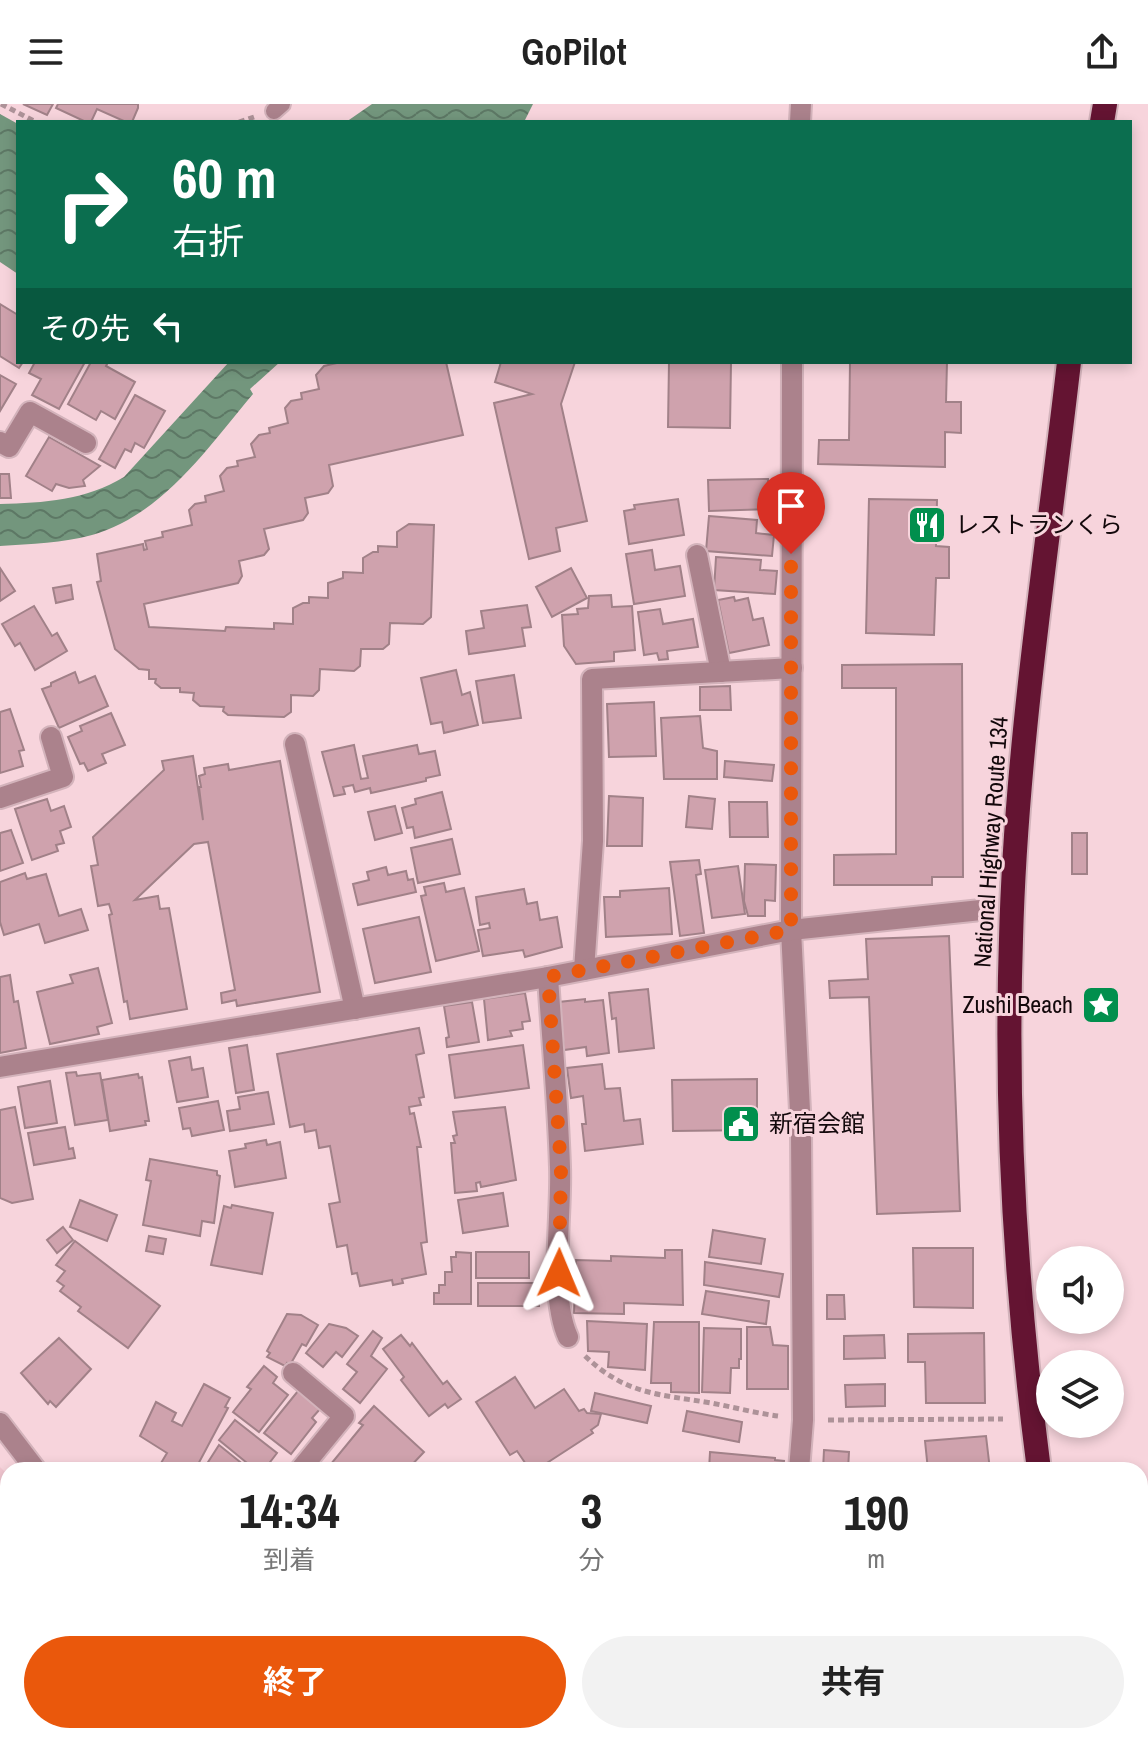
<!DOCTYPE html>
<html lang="ja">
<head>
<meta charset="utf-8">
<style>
  :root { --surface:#fff; --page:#f2f2f2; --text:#222; --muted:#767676; --accent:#ea580c }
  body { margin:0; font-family:"Archivo Narrow","Noto Sans JP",sans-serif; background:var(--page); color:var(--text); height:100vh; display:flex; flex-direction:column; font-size:30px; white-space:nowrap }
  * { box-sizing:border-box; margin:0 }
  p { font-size:26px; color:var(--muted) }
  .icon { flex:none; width:44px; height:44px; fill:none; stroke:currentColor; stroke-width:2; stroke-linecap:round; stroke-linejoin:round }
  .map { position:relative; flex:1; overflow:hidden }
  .sheet { position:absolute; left:0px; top:1358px; width:1148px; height:282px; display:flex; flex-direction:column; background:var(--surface); border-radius:24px 24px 0 0; box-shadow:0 4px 12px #0003 }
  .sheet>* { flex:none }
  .top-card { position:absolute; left:16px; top:16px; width:1116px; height:244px; border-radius:0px; box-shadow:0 4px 12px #0003; background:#0b6e4f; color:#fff; overflow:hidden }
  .buttons { position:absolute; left:1036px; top:1142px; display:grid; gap:16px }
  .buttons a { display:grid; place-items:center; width:88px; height:88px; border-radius:50%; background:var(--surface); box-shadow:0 4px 12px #0003; font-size:40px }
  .pin { position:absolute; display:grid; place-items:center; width:68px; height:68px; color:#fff; margin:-82px -34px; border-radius:50% 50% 50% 0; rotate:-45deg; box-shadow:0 0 8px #0007 }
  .pin .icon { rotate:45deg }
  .me { position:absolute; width:88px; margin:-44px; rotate:1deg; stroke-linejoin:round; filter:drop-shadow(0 0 6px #0008) }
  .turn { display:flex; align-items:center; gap:28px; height:168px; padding:0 24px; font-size:36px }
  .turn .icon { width:104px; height:104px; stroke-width:2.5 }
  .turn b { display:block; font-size:56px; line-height:68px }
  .then { display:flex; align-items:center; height:76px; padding:0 24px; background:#0003; gap:16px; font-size:30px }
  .eta { display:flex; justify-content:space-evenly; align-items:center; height:136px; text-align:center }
  .eta b { font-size:48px; font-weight:700; line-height:56px }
  .primary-button { display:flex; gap:16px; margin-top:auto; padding:16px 24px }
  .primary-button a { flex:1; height:92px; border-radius:48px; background:var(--accent); color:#fff; font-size:32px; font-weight:700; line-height:92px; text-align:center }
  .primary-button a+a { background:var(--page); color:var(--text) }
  header { display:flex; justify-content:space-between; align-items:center; height:104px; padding:0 24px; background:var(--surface); font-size:36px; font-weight:700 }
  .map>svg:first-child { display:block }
  .built { fill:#f1c6d0 }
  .water { fill:url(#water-waves) }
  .building { fill:#cfa2ad; stroke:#a18188; stroke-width:2 }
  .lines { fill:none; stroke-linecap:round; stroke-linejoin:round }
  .lane-casing { stroke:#d3b3bb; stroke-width:20 }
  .street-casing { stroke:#d3b3bb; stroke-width:24 }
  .highway-casing { stroke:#d3b3bb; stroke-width:28 }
  .path { stroke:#ad9298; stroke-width:5; stroke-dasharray:6 4; stroke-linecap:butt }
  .lane { stroke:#ab828c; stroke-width:16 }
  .street { stroke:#ab828c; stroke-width:20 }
  .highway { stroke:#641432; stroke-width:24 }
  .route { stroke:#ea580c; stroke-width:14; stroke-dasharray:0 25.2 }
  .labels { text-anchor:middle; stroke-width:6; stroke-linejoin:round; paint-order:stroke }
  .poi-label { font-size:24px; fill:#13080b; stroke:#f7d4dc; text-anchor:start }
  .street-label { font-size:24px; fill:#13080b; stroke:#f7d4dc }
</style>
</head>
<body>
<header><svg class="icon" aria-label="menu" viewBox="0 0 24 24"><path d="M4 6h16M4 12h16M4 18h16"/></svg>GoPilot<svg class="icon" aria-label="share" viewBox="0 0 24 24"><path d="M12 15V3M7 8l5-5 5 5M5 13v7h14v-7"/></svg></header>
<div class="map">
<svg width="1148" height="1639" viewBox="0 0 1148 1639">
  <defs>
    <pattern id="water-waves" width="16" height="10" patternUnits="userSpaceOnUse" patternTransform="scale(2)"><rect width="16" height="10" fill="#73967d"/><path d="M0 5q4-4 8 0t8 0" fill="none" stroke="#5d7865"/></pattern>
  </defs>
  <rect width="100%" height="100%" fill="#f7d4dc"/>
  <path class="built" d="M0 1363 8 1371V1632H289L302 1639H0Z"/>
  <g class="water">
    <path d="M372 0H533L524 18H346Z"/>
    <path d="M0 10 18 20V170L0 158Z"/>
    <path d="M229 258H280L250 285 253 290C207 344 164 410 92 431 63 439 31 440 0 442V400C44 399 86 396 124 373Z"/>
  </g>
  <g class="building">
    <path d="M23 0H53L47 11Z"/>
    <path d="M58 0H138V4L132 18H126L97 5 91 18H86L56 4Z"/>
    <path d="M0 200 18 211V258H23L19 264 0 252Z"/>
    <path d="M35 258H85L59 305 32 291 41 275 29 269Z"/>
    <path d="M91 258H108L106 262 135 278 115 315 101 307 96 316 68 300Z"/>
    <path d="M341 258H446L463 331 329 361 333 382 328 389 305 394 308 409 303 416 264 425 269 445 264 451 239 457 242 472 238 479 144 500 149 523 225 527 226 523 274 525V519L293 520V504L303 499H309V493L328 494V479L343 474V468L363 469V454L373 448H378V442L397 443V428L409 420 434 421 431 513 423 520 390 519 389 540 383 545H361L360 562 354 567 320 565 319 586 313 592 291 591V608L284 613 228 611 223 607 224 603 200 602 193 596 194 589 180 588V584H161L155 579 156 575H149V566L139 565 115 545 97 478 101 477 97 450 143 440 144 446 147 445 145 437 163 433 162 428 192 421 189 406 195 400 206 398 205 392 224 387 220 372 227 364 238 362 237 357 255 353 251 340 259 331 270 329 269 324 288 319 285 304 291 297 302 295 301 289 319 285 316 271 324 262Z"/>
    <path d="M501 258H575L561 300 587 417 556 424 560 447 529 455 494 299 532 290 495 278Z"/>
    <path d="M669 258H731L730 324 668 323Z"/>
    <path d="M850 258H947L946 298H961V329L945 328V363L818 360 819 336H849Z"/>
    <path d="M0 271 16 280 0 307Z"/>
    <path d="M135 291 165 307 144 344 135 339 131 348 125 345 115 364 99 355Z"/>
    <path d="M49 333 100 362 83 376 85 382 69 384 56 380 52 387 26 372Z"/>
    <path d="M0 370H9L11 394H0Z"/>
    <path d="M768 375 769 405 709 407 708 376Z"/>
    <path d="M678 395 684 431 629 440 624 407 635 405 634 401Z"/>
    <path d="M869 395 937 396 936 442 949 443V474H936L934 531 866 529Z"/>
    <path d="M709 412 757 416 756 429 774 431 772 452 706 447Z"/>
    <path d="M652 446 655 466 680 462 685 492 634 500 626 450Z"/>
    <path d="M716 453 761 456 760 466 777 467 775 490 714 486Z"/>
    <path d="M0 464 15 487 0 497Z"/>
    <path d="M571 464 587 494 552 513 536 483Z"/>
    <path d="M71 481 73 495 56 499 53 484Z"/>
    <path d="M611 491 612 503 632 502 635 546 614 548V557L576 560 564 542 562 511 578 510 577 505 588 504 589 492Z"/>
    <path d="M734 493 735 497 748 494 753 516 763 514 769 541 729 549 718 496Z"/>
    <path d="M527 501 531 523 522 524 525 542 469 550 466 527 484 524 481 507Z"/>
    <path d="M34 502 52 532 57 529 67 547 35 566 20 539 15 542 2 520Z"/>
    <path d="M660 505 663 520 693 515 698 543 667 547 668 555 659 556 657 549 644 551 638 508Z"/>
    <path d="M962 560 963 773H932V781H834V751L896 750V584H842V561Z"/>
    <path d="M456 566 462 591 470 588 478 621 444 629 442 618 431 620 421 574Z"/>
    <path d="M75 568 79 579 95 572 108 602 59 624 42 585 51 582V579Z"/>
    <path d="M514 571 521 614 483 619 476 577Z"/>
    <path d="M730 582 731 606H700V583Z"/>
    <path d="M654 598 656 652 609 653 607 600Z"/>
    <path d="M10 605 24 646 19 647 23 662 0 669V608Z"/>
    <path d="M111 609 125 641 102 650 106 659 88 667 84 659 80 660 68 633 82 627 80 622Z"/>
    <path d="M700 612 703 644 717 647V675H664L661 614Z"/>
    <path d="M354 641 361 675 368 674 363 652 417 641 419 650 435 647 440 671 426 674V677L371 689 370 684 355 688 353 681 343 683 345 690 334 692 322 648Z"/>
    <path d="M193 652 203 716 199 683H201L199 672 205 670 204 664 228 660 229 666 280 657 320 888 237 902 236 896 222 899 221 889 235 886 208 738 194 740 135 796 158 792 160 805 169 804 187 905 130 915 127 897 124 898 109 811 112 810 109 800 98 802 91 762 98 761 93 733 164 666 162 657Z"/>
    <path d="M725 657 774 661 772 677 724 673Z"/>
    <path d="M442 688 451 725 415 734 413 723 407 724 402 704 416 700 415 695Z"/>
    <path d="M609 692 643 694 642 742H607Z"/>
    <path d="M689 692 715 695 712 725 686 723Z"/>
    <path d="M47 695 51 707 64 702 71 723 60 727 64 739 56 741 58 747 32 756 15 705Z"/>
    <path d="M729 698H767L768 733H730Z"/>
    <path d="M395 702 402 729 375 736 368 708Z"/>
    <path d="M11 726 23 759 0 767V729Z"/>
    <rect x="1072" y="729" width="15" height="41"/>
    <path d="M452 735 460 770 418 779 411 744Z"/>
    <path d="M699 756 701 770 696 771 704 829 680 832 670 758Z"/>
    <path d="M745 760 776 761 775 797 765 796V812H748L744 797Z"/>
    <path d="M738 762 745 810 712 814 705 766Z"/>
    <path d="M386 763 388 771 406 767 408 776 413 775 416 788 358 801 353 780 369 776 367 768Z"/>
    <path d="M25 769 27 775 46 770 59 812 81 805 88 826 45 839 39 820 4 831 0 818V778Z"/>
    <path d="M444 779 446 788 464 784 479 847 436 857 421 792 426 791 424 783Z"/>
    <path d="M669 784 672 830 606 833 604 793H620V787Z"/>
    <path d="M524 785 527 800 537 798 540 816 557 813 562 843 525 853 523 846 483 852 478 826 490 824 489 819 480 821 476 793Z"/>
    <path d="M419 813 431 868 375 879 363 825Z"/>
    <path d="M949 832 960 1107 877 1110 869 893 830 894 829 877 868 875 866 835Z"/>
    <path d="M98 864 112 919 97 923 99 930 50 940 37 888 73 879 70 871Z"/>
    <path d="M10 871 14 898 18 897 26 944 0 949V873Z"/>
    <path d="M648 885 654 944 619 948 616 914 612 915 609 889Z"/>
    <path d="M525 889 530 917 522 918 523 925 510 927 512 932 488 936 484 895Z"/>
    <path d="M585 895V898L603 896 609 949 587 952 586 943 564 946 559 898Z"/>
    <path d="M472 898 479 938 447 943 446 934 449 933 444 902Z"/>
    <path d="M419 924 424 949 416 951 424 993 419 994 421 1001 409 1003 410 1010 414 1009 421 1043H417L427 1138 421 1139 426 1170 402 1175 403 1179 393 1181 392 1176 360 1182 357 1169 352 1170 347 1141 337 1143 329 1100 340 1098 330 1042 319 1044 316 1026 305 1028 304 1020 290 1023 277 950Z"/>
    <path d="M247 941 254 986 236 989 229 944Z"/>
    <path d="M523 941 529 984 455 994 449 951Z"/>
    <path d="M190 953 192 966 203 964 208 993 177 998 169 957Z"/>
    <path d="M602 960 605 985 620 984 624 1017 640 1015 643 1040 585 1047 582 1020H586L583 992 571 994 567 964Z"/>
    <path d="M76 968 77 972 100 969 108 1016 75 1021 66 969Z"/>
    <path d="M138 970 139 974 142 973 149 1017H145L146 1021 110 1027 102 976Z"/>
    <path d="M757 975V1026L673 1027 672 976Z"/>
    <path d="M50 977 57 1019 25 1024 18 983Z"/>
    <path d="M268 988 274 1020 230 1027 227 1007 240 1005 238 993Z"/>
    <path d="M218 997 224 1026 192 1032 190 1024 183 1025 179 1004Z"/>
    <path d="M15 1003 33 1095 12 1099 0 1094V1006Z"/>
    <path d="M505 1003 516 1076 481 1083 480 1078 476 1079 477 1087 455 1089 451 1039H455L453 1032 457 1031 453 1008Z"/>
    <path d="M65 1023 69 1045 73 1044 75 1054 34 1061 28 1029Z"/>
    <path d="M266 1036 267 1041 280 1038 286 1074 235 1083 229 1047 246 1044 245 1040Z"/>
    <path d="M150 1055 217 1067V1071L220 1072 214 1119 202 1117 200 1132 143 1121 151 1077 146 1076Z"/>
    <path d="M503 1089 508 1122 463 1129 458 1096Z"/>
    <path d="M80 1096 117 1111 107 1137 70 1123Z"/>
    <path d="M232 1101 273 1109 262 1170 211 1161 224 1102 231 1104Z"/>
    <path d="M63 1123 73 1136 57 1149 47 1136Z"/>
    <path d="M713 1126 765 1135 761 1160 709 1153Z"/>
    <path d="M149 1132 166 1135 163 1150 146 1147Z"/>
    <path d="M75 1137 160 1202 128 1244 78 1207 81 1203 60 1187 64 1182 57 1177 65 1167 56 1161Z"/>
    <path d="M913 1144H973V1204L914 1203Z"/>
    <path d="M665 1146H682L683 1201 624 1199V1210L574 1209 576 1156 611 1157V1152L665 1154Z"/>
    <path d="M456 1148 471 1149V1200H434V1189H439V1181H445V1168H452L451 1153H456Z"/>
    <rect x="476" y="1148" width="53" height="26"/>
    <path d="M705 1158 783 1170 779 1193 704 1181Z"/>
    <rect x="478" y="1179" width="61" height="23"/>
    <path d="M706 1187 769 1197 766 1220 702 1210Z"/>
    <path d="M827 1191H844L845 1215H827Z"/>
    <path d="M287 1210 301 1211 318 1221 306 1242 302 1240 290 1261 287 1259 285 1262 267 1253 270 1249 267 1247Z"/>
    <path d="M587 1217 647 1220 645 1266 608 1263 609 1248 588 1247Z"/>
    <path d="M654 1218H699V1289L671 1288V1279H651Z"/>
    <path d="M329 1220 346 1224 358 1232 342 1253 336 1248 323 1263 306 1249Z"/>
    <path d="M747 1223H770L773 1241 788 1242V1285H747Z"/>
    <path d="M704 1224 741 1225V1255H739V1264H731L730 1289 702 1288Z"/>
    <path d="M373 1227 382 1234 371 1252 387 1265 360 1299 343 1285 357 1268 347 1260Z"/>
    <path d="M984 1229 985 1299H926L925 1258H908V1230Z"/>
    <path d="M401 1231 410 1242 412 1239 443 1280 447 1277 461 1295 448 1304 445 1300 429 1312 401 1276 404 1273 383 1245Z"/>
    <path d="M884 1231 885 1254 844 1255V1232Z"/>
    <path d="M59 1234 91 1265 56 1303 50 1297 48 1300 21 1269Z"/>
    <path d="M264 1262 277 1273 273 1279 288 1291 259 1328 233 1308 251 1285 247 1283Z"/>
    <path d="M515 1273 535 1304 564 1285 579 1307 584 1305 587 1309 601 1310 598 1321 591 1326 593 1329 536 1366H530L517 1347 510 1351 476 1298Z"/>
    <path d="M204 1280 230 1294 225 1303 228 1304 195 1366H174L161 1359 167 1349 140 1332 156 1298 176 1309 172 1317 182 1322Z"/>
    <path d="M885 1280V1302L846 1303 845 1281Z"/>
    <path d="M298 1287 320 1305 312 1314 316 1318 291 1350 264 1329Z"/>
    <path d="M595 1289 651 1302 647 1319 591 1307Z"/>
    <path d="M374 1302 424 1348 407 1366H326L363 1321 359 1319Z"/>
    <path d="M687 1307 742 1318 739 1338 683 1327Z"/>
    <path d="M235 1316 277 1349 264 1366H258L247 1359 219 1336Z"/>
    <path d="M986 1332 990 1366H928L925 1337Z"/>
    <path d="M219 1341 250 1366H203Z"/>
    <path d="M824 1346 849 1348 848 1366H823Z"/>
    <path d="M710 1348 775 1354V1356L784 1357 783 1366H709Z"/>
    <path d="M0 1425 8 1433V1632H125L119 1639H0Z"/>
    <path d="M371 1632H433L439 1637 438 1639H381Z"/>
    <path d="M448 1632H525L526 1639H449Z"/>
    <path d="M552 1632H604L605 1639H553Z"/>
    <rect x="723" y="1632" width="49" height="7"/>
    <path d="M802 1632H843L842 1639H801Z"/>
    <path d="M852 1632H886L885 1639H851Z"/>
  </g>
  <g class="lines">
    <g class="lane-casing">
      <g id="lane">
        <path d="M274 7 282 0"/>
        <path d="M903 1639V1632"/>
      </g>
    </g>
    <g class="street-casing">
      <g id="street">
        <path d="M800 18 801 0"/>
        <path d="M792 258 791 826 801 1027 803 1316 799 1366"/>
        <path d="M0 338 9 343 30 308 86 339"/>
        <path d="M697 451 721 568"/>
        <path d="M295 640 355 905"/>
        <path d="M0 694 63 673 51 633"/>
        <path d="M584 866 593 737 592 575 792 564"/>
        <path d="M548 873C552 936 558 1000 560 1063 562 1110 549 1192 568 1233"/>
        <path d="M0 963 548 873 791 826 981 806"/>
        <path d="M293 1269 344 1312 300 1366"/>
        <path d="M0 1319 36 1366"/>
        <path d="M353 1632 362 1639"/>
        <path d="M178 1639 180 1632"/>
        <path d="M786 1639 787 1632"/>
      </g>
    </g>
    <g class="highway-casing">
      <g id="highway">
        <path d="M1102 18 1105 0"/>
        <path d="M1039 1366C1016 1190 1005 1013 1011 835 1016 642 1047 450 1069 258"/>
        <path d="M1100 1632 1102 1639"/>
      </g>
    </g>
    <g class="path">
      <path d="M1 0 36 18"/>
      <path d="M239 18 254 13"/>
      <path d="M585 1252C626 1291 659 1290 711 1299 733 1303 755 1309 778 1312"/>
      <path d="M828 1316 1003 1315"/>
    </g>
    <use href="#lane" class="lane"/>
    <use href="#street" class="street"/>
    <use href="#highway" class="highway"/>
  </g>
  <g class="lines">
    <path class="route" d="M559 1169 561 1065 548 873 791 826V450"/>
  </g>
  <defs>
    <g id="restaurant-square" transform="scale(2)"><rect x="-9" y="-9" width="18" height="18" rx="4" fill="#018f4d" stroke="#f7d4dc"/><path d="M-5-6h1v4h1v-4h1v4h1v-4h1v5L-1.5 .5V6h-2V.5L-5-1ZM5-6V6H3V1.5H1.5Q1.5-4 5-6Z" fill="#fff"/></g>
    <g id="sight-square" transform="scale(2)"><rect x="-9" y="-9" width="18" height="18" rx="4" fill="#018f4d" stroke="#f7d4dc"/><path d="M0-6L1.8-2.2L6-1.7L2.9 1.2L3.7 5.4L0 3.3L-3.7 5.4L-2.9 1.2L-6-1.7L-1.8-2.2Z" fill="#fff"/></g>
    <g id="civic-square" transform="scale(2)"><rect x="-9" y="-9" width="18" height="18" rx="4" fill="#018f4d" stroke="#f7d4dc"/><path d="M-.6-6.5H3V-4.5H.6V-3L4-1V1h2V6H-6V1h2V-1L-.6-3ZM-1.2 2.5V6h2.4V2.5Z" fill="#fff"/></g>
  </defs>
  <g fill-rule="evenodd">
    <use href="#restaurant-square" x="927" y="421"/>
    <use href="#sight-square" x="1101" y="901"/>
    <use href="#civic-square" x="741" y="1020"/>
  </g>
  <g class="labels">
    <g class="poi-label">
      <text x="955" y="429">レストランくら</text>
      <text x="1073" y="909" text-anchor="end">Zushi Beach</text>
      <text x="769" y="1028">新宿会館</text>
    </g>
    <g class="street-label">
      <text transform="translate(991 738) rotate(-86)" y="8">National Highway Route 134</text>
    </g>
  </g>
</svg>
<div class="buttons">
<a><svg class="icon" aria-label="sound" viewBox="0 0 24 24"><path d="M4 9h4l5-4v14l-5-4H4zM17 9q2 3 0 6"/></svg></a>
<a><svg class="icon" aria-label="layers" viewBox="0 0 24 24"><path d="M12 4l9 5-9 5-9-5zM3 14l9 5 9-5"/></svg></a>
</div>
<div class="pin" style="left:791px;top:450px;background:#d93025"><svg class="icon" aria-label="arrive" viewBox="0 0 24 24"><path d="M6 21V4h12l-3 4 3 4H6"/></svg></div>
<svg class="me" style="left:559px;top:1169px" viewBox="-20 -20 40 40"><path d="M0-17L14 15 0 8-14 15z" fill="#ea580c" stroke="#fff" stroke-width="4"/></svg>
<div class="top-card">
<div class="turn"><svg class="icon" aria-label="right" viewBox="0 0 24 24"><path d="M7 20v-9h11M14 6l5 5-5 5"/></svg><div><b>60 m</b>右折</div></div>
<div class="then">その先<svg class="icon" aria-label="left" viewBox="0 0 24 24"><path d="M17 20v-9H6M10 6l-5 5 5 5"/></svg></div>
</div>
<section class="sheet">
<div class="eta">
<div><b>14:34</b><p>到着</p></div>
<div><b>3</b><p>分</p></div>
<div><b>190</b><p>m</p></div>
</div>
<div class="primary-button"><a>終了</a><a>共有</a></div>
</section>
</div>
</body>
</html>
